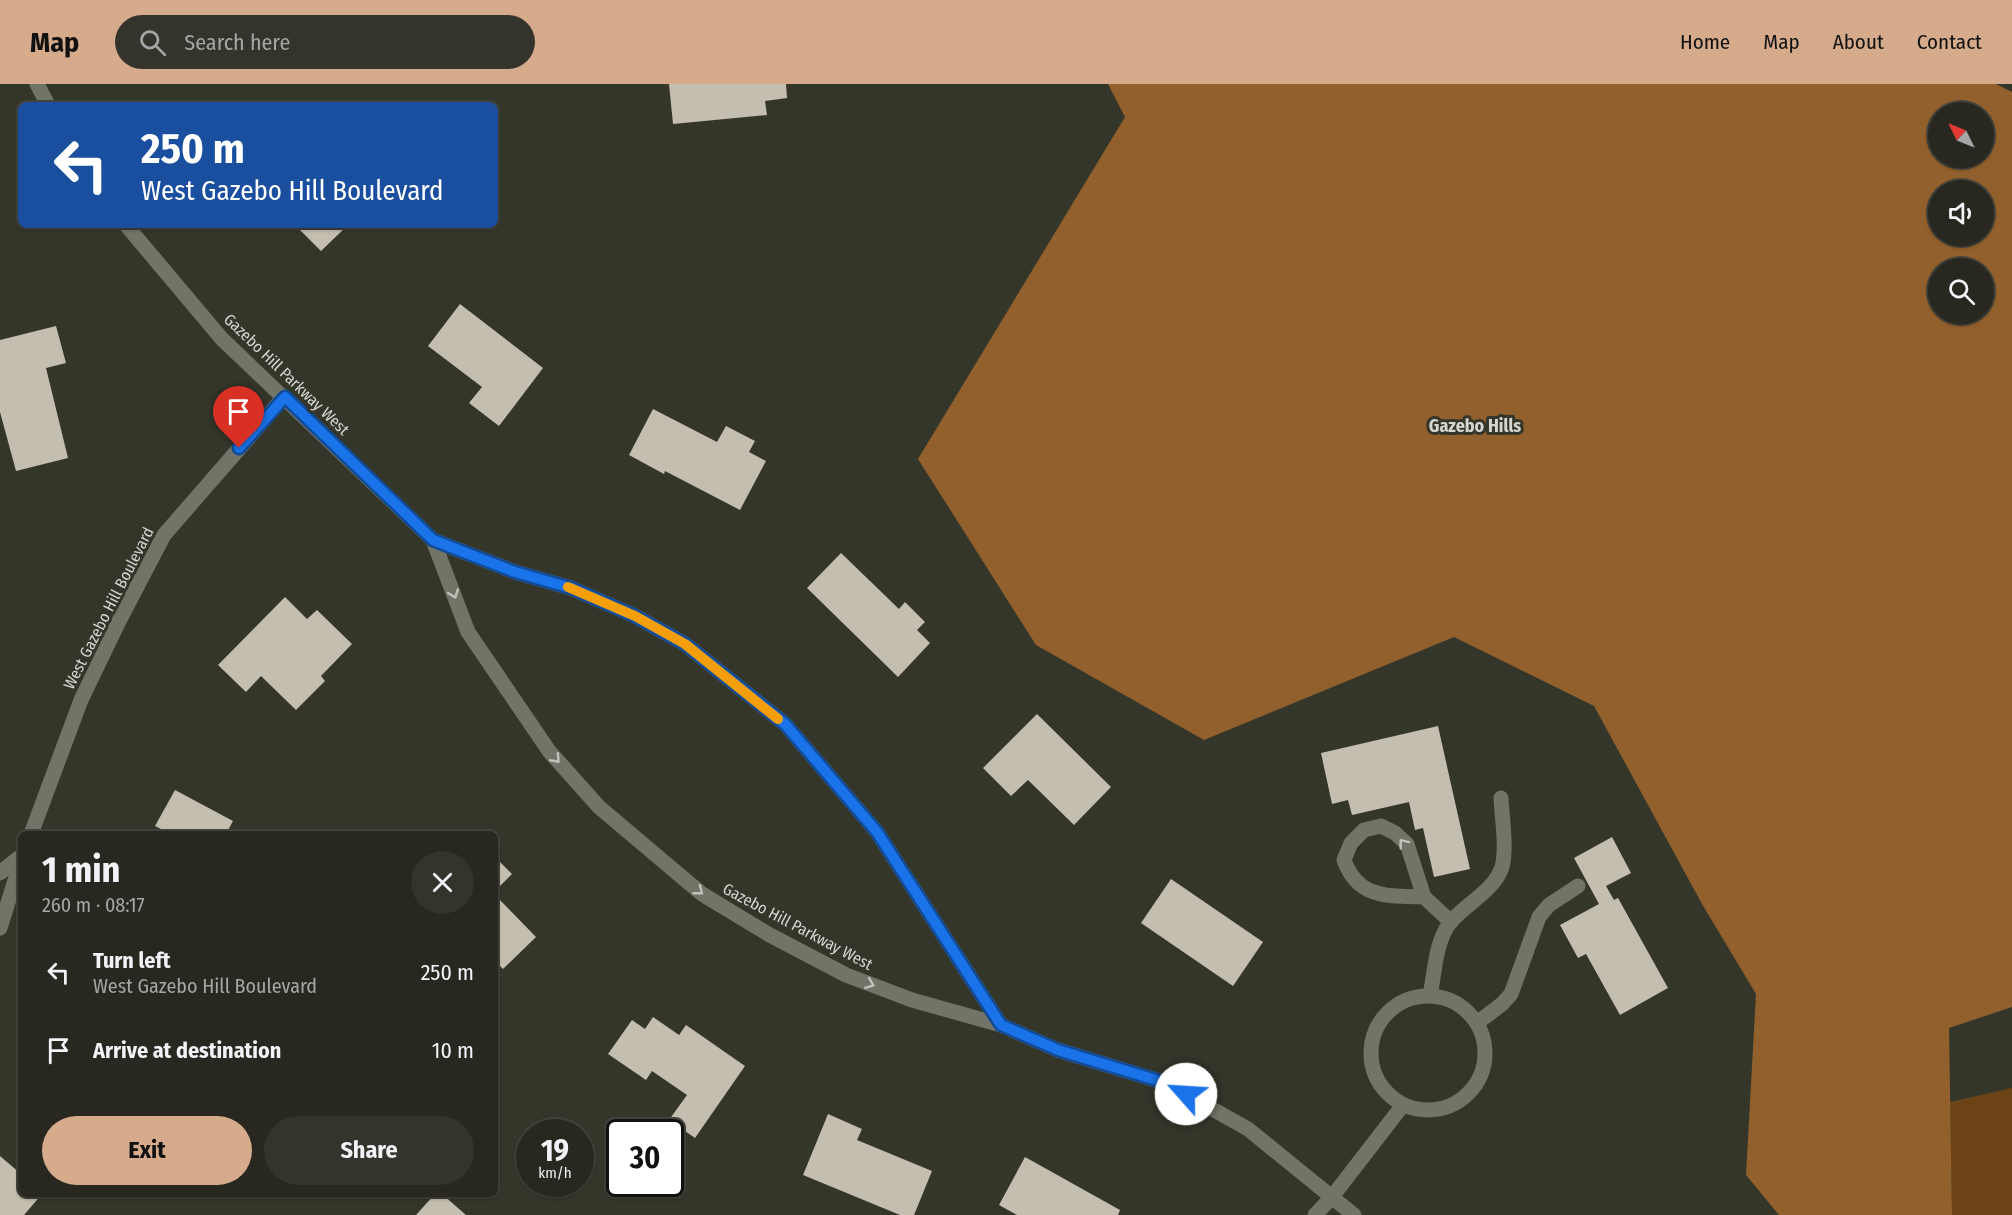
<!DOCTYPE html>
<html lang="en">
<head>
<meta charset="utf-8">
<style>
  :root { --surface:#282820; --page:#34342d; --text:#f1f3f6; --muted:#a5a6a5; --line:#44443e; --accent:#d6ab8b }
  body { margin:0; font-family:"Fira Sans Condensed",sans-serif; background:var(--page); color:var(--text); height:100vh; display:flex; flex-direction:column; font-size:22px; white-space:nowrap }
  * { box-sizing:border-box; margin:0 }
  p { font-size:20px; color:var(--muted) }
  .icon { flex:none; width:33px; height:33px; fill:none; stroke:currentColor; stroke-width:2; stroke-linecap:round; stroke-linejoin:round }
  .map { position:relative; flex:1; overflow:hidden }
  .drawer { position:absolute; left:18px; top:747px; width:480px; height:366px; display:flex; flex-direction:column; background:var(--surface); border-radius:9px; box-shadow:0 2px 4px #0004,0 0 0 2px var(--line) }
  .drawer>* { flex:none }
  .guide { position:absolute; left:18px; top:18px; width:480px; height:126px; border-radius:9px; box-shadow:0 2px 4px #0004,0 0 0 2px var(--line); background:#1a4fa0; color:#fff; overflow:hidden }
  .needle { width:39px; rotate:313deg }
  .buttons { position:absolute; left:1928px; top:18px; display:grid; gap:12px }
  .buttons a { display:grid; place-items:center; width:66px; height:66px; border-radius:50%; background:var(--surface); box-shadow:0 2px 4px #0004,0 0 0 2px var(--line); font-size:30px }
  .speed { position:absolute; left:516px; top:1035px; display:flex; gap:12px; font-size:30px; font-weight:700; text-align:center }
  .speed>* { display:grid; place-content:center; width:78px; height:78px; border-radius:50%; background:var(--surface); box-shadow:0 2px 4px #0004,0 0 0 2px var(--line); line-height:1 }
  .speed small { font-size:15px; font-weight:400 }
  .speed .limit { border:3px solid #111; border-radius:9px; background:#fff; color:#111 }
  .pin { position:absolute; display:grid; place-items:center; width:51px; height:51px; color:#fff; margin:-62px -26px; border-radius:50% 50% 50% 0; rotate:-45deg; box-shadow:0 0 6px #0007 }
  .pin .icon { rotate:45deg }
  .me { position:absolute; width:66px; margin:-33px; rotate:296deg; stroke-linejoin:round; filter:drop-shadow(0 0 4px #0008) }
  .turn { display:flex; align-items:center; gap:21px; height:126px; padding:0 24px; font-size:27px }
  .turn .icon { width:78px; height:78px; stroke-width:2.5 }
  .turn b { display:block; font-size:42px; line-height:51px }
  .round { display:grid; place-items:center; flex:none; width:63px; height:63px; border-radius:32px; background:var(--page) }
  .headline { display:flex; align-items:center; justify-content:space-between; height:102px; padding:0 24px }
  h1 { font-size:36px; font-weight:700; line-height:45px }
  .primary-button { display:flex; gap:12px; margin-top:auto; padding:12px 24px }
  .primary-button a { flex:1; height:69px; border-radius:36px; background:var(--accent); color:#111; font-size:24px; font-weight:700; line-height:69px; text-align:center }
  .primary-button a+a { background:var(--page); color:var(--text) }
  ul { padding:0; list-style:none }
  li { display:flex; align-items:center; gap:18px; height:78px; padding:0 24px }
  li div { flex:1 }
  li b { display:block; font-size:22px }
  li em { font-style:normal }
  header { display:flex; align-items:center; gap:36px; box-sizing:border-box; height:84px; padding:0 30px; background:var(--accent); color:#111 }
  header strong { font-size:28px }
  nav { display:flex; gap:33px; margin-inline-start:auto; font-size:21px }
  .search { width:420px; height:54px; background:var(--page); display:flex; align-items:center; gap:15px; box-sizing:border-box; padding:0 21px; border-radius:33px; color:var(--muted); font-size:22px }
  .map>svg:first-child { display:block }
  .green { fill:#6b4317 }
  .forest { fill:#92602c; fill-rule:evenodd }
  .building { fill:#c4beb0 }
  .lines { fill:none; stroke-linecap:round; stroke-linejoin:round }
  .minor { stroke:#727467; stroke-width:15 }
  .oneway { stroke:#c2c3bb }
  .route-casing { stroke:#114b97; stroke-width:15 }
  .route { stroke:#1a73e8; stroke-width:10 }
  .slow { stroke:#f59e0b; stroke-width:10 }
  .labels { text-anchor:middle; stroke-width:6; stroke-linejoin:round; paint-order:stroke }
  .street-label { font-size:16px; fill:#d6d7d0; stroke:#35362a }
  .neighbourhood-label { font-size:18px; font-weight:bold; fill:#d6d7d0; stroke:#35362a }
</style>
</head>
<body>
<header>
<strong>Map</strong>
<div class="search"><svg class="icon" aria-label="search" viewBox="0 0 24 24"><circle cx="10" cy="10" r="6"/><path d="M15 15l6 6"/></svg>Search here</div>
<nav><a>Home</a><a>Map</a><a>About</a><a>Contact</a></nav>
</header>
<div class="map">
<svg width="2012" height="1131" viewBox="0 0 2012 1131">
  <rect width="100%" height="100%" fill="#35362a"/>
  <path class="green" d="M2012 1004V1131H1952L1950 1018Z"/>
  <path class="forest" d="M1108 0H1996L2012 8V923L1949 944 1952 1131H1779L1746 1091 1756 910 1702 820 1594 622 1454 553 1204 656 1036 561 918 375 1125 33ZM1938 28H1983V74H1938ZM1938 106H1983V152H1938ZM1938 184H1983V230H1938Z"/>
  <g class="building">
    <path d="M669 0H786L787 14 765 17 767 31 673 40Z"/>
    <path d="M295 141H348L321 167Z"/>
    <path d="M460 220 543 284 499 342 469 319 482 303 428 262Z"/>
    <path d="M56 242 66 279 46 284 68 374 16 387 0 328V256Z"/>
    <path d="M653 325 717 358 726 342 755 357 749 368 766 377 740 426 665 387 664 390 629 371Z"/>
    <path d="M841 469 899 525 905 518 925 538 917 546 930 559 898 593 807 504Z"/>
    <path d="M285 513 307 535 317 526 352 560 321 592 325 597 296 626 261 592 246 608 218 581Z"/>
    <path d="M1037 630 1111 703 1074 741 1028 696 1011 712 983 684Z"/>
    <path d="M1438 642 1470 785 1434 793 1423 744 1415 746 1409 718 1352 731 1348 716 1332 720 1321 669Z"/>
    <path d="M175 706 233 737 226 750H171L155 742Z"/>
    <path d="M1612 753 1631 789 1606 802 1614 816 1618 814 1668 904 1620 931 1586 870 1578 874 1560 841 1599 820 1574 774Z"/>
    <path d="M495 773 512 790 495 807Z"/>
    <path d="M1171 795 1263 858 1233 902 1141 839Z"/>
    <path d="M495 811 536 853 503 885 495 877Z"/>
    <path d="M653 933 679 951 686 941 745 982 695 1054 669 1036 687 1011 652 987 646 996 608 970 632 936 645 945Z"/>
    <path d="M828 1030 862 1045 857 1056 932 1087 914 1131H900L803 1091Z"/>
    <path d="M0 1072 21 1090V1110H42L24 1131H0Z"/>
    <path d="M1025 1073 1120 1126 1118 1131H1017L999 1121Z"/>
    <path d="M435 1110H442L466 1131H416Z"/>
  </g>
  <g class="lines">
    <g class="minor">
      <path d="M37 0 48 21"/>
      <path d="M126 141 222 255 433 456 515 488 571 504 635 532 685 560 785 640 877 748 1001 941"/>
      <path d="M433 456 468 548 549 667 599 723 702 810 768 850 846 891 912 916 1001 941 1058 966 1166 999 1248 1045 1354 1131"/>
      <path d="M31 750 81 616 118 539 164 451 284 313"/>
      <path d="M0 789 21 772"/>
      <path d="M1424 813C1388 812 1358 815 1344 776L1351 759 1364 746 1381 742 1395 749 1407 760 1424 813 1451 838"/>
      <path d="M0 844 21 777"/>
      <path d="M1430 911C1435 888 1435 860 1449 840 1463 821 1494 808 1502 783 1507 764 1502 734 1501 714"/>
      <circle cx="1428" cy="969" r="57"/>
      <path d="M1477 939 1502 920 1511 910 1539 833 1549 821 1578 802"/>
      <path d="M1315 1131 1332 1113 1403 1021"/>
    </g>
  </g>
  <defs><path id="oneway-chevron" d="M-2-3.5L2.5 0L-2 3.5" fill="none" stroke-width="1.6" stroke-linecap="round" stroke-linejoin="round" transform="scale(1.5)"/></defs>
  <g class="oneway">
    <use href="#oneway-chevron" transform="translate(454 510) rotate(69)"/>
    <use href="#oneway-chevron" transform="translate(556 675) rotate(48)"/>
    <use href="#oneway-chevron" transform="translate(1403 759) rotate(-128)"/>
    <use href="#oneway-chevron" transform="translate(699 807) rotate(38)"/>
    <use href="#oneway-chevron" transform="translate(870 900) rotate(21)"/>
  </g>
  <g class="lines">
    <g class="route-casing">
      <path id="route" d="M239 364 285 313 433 456 515 488 571 504 635 532 685 560 785 640 877 748 1001 941 1058 966 1166 999 1186 1010"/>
    </g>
    <use href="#route" class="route"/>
    <path class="slow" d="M568 503 635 532 685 560 778 635"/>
  </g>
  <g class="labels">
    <g class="street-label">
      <text transform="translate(287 290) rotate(44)" y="6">Gazebo Hill Parkway West</text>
      <text transform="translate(108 524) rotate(-63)" y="6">West Gazebo Hill Boulevard</text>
      <text transform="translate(798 842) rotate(28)" y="6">Gazebo Hill Parkway West</text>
    </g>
    <g class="neighbourhood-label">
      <text x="1475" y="348">Gazebo Hills</text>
    </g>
  </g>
</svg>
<div class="buttons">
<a><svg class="needle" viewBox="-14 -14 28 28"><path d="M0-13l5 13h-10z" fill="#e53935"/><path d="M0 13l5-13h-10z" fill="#a5a6a5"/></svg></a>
<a><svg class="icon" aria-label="sound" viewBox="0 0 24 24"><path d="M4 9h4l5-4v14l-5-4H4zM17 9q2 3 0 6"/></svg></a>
<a><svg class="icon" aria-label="search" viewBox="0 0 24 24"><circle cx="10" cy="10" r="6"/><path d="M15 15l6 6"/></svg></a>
</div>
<div class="speed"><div>19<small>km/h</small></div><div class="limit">30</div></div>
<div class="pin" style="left:239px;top:364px;background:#d93025"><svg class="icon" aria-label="arrive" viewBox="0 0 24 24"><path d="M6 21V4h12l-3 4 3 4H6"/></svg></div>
<svg class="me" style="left:1186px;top:1010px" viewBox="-20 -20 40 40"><circle r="19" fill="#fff"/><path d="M0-13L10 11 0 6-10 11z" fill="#1a73e8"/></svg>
<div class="guide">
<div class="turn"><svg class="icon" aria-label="left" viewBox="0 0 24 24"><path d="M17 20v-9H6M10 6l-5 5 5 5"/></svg><div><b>250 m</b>West Gazebo Hill Boulevard</div></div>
</div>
<section class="drawer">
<div class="headline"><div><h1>1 min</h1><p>260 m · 08:17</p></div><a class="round"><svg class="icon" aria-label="close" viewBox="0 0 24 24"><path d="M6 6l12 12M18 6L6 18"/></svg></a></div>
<ul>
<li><svg class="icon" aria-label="left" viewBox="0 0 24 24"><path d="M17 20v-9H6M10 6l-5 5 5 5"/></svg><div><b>Turn left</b><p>West Gazebo Hill Boulevard</p></div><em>250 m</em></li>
<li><svg class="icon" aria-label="arrive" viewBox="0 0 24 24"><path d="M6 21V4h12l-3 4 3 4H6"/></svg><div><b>Arrive at destination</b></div><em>10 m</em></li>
</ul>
<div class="primary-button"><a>Exit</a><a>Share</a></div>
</section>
</div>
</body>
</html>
